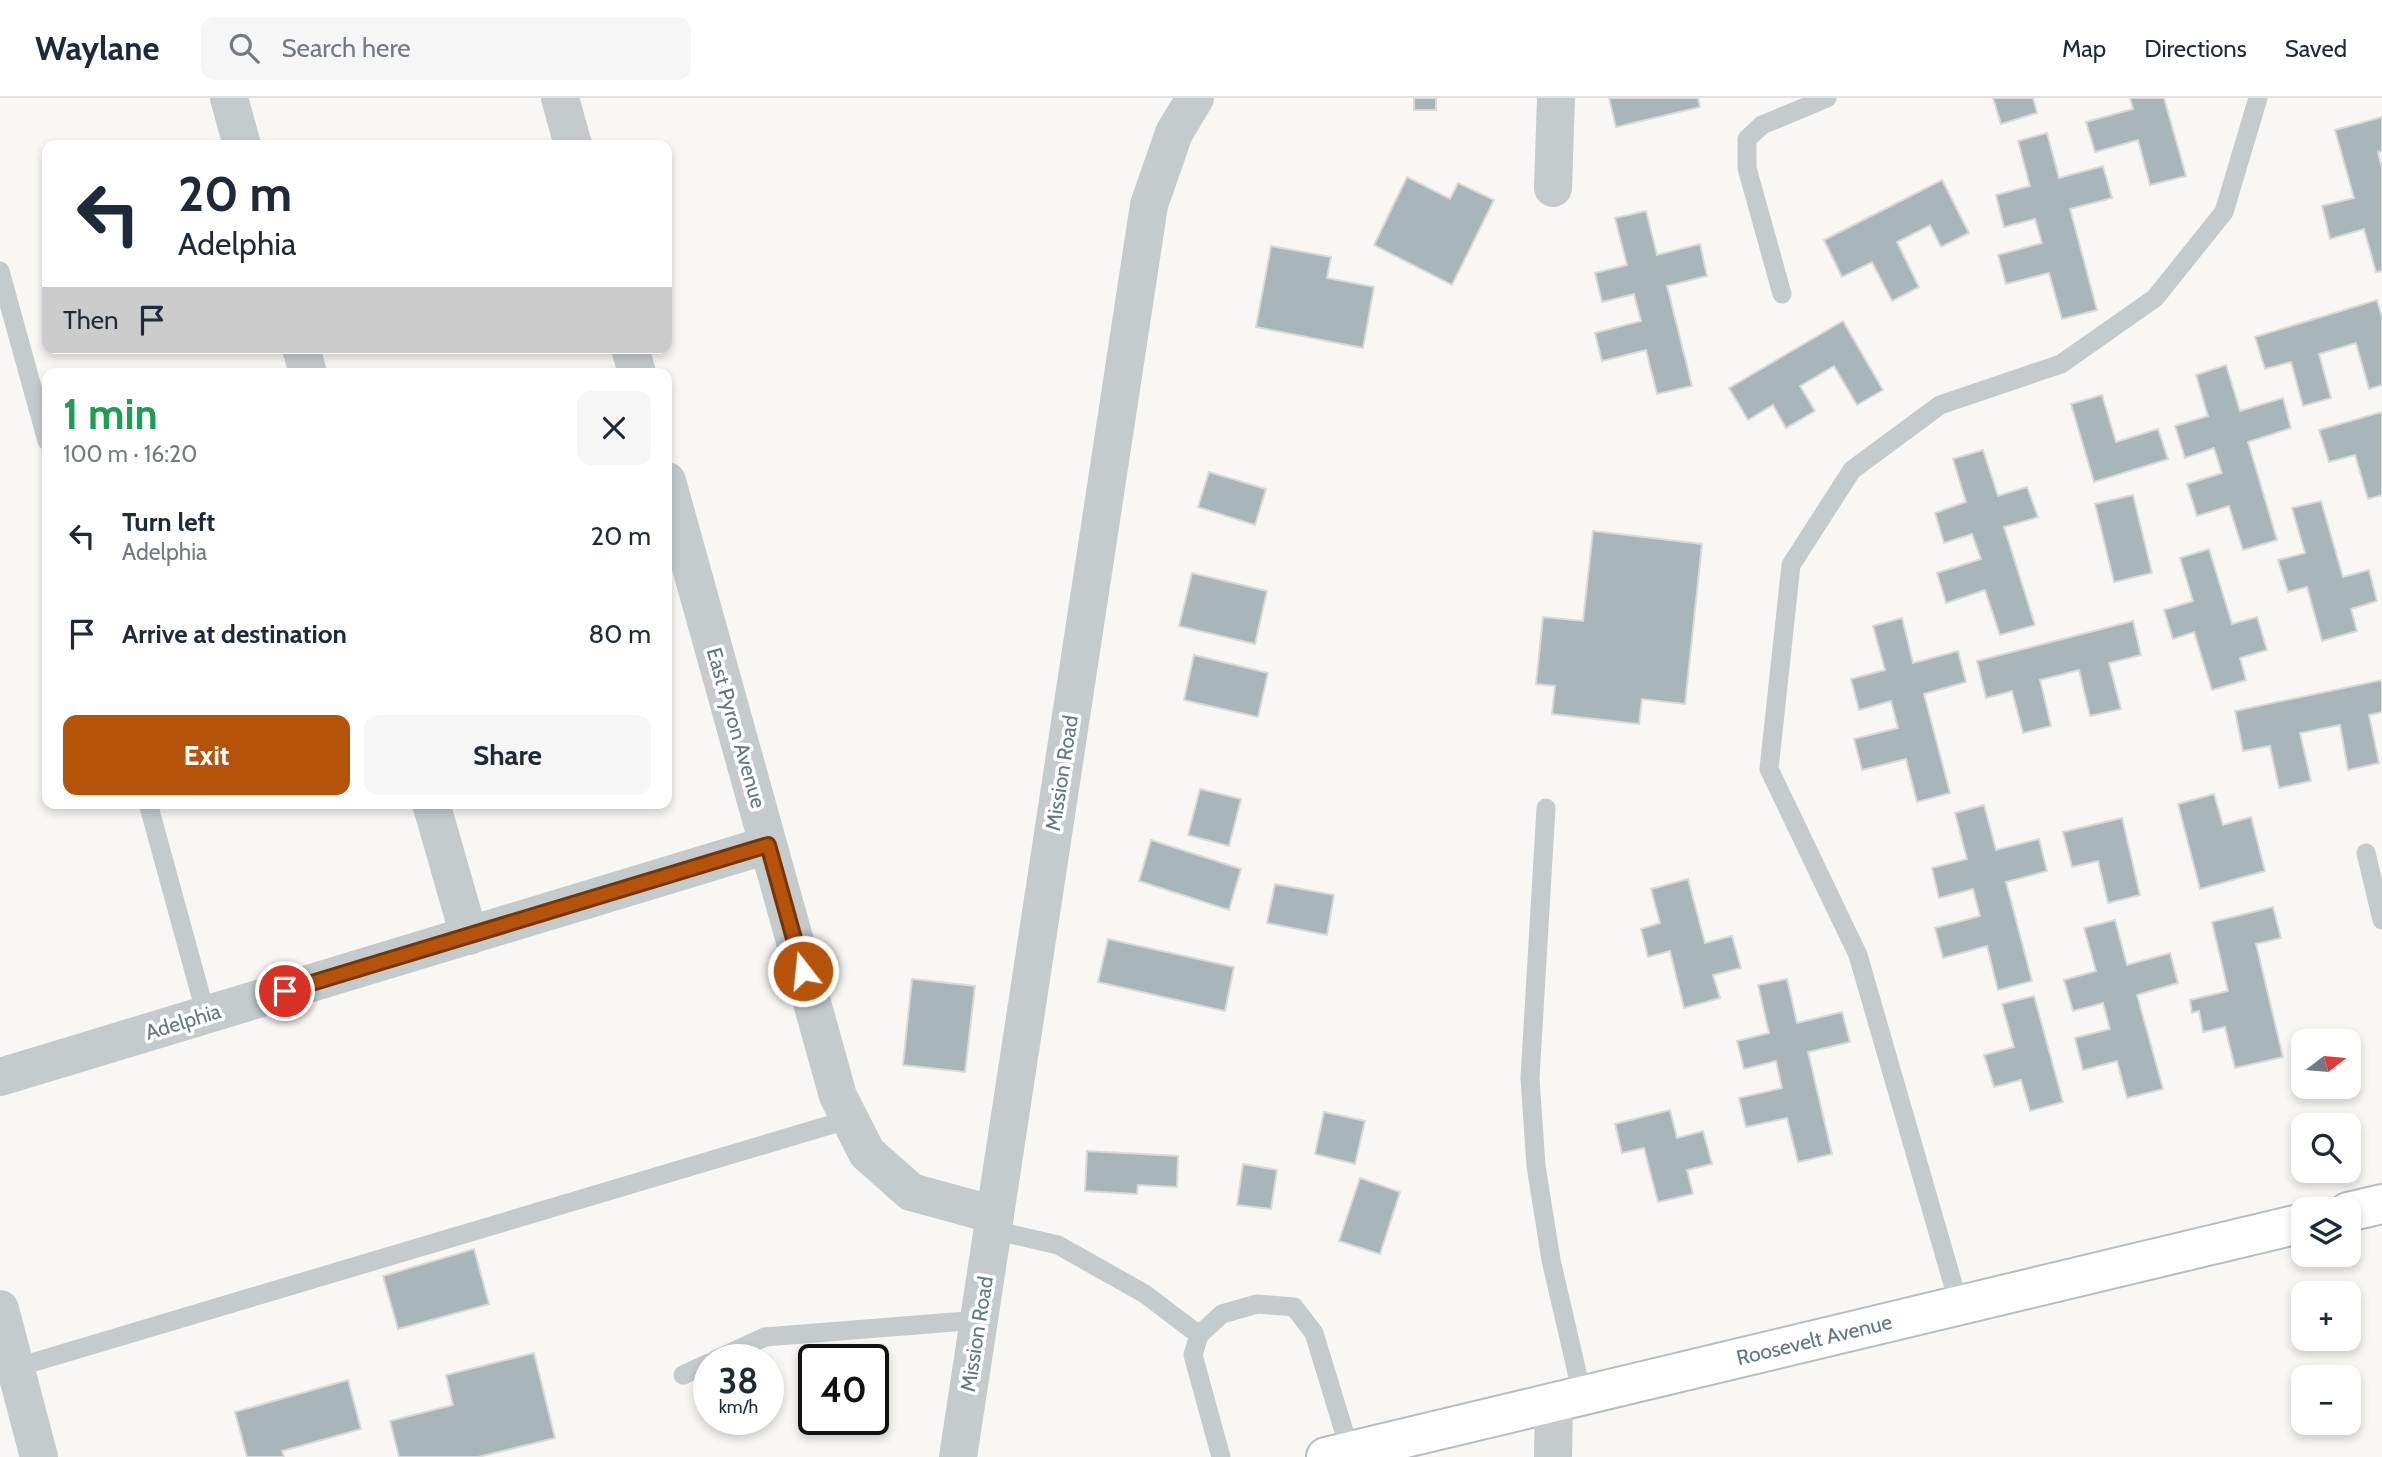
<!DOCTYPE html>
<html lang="en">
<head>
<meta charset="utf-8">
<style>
  :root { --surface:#fff; --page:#f6f6f7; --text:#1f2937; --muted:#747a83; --line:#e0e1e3; --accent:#b45309 }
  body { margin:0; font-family:Cabin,sans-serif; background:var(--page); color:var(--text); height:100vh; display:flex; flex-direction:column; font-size:26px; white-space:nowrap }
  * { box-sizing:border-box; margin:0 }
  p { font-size:23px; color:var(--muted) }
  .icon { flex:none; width:38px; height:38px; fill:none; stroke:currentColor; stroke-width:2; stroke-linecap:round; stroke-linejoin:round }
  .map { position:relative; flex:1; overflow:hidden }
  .details { position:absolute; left:42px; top:270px; width:630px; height:441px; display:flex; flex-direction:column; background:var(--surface); border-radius:14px; box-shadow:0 4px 10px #0003 }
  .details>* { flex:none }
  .banner { position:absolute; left:42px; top:42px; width:630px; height:214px; border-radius:14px; box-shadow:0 4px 10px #0003; background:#fff; color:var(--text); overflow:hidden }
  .needle { width:46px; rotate:74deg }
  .tools { position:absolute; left:2291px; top:931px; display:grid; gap:14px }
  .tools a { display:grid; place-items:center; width:70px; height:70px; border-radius:14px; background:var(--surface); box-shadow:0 4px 10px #0003; font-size:35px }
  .speed { position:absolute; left:693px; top:1246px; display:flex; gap:14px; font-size:35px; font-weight:700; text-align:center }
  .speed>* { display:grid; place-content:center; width:91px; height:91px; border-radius:50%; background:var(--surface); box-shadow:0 4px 10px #0003; line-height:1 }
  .speed small { font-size:18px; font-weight:400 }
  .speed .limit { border:4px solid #111; border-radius:10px; background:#fff; color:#111 }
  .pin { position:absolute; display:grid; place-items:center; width:60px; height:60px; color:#fff; margin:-30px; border:4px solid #fff; border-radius:50%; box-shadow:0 2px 7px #0007 }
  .me { position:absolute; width:77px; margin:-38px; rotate:344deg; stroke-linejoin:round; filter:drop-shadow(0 0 5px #0008) }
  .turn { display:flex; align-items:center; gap:24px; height:147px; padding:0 21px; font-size:32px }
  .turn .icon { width:91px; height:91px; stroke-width:2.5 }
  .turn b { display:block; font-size:49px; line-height:60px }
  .then { display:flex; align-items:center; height:66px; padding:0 21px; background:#0003; gap:14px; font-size:26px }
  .round { display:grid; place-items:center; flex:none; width:74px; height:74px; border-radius:14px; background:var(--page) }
  .summary { display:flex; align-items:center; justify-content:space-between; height:119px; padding:0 21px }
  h1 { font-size:42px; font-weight:700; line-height:52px; color:#1e9e55 }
  .primary-button { display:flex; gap:14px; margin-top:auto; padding:14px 21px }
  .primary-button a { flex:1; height:80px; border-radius:14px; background:var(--accent); color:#fff; font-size:28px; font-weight:700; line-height:80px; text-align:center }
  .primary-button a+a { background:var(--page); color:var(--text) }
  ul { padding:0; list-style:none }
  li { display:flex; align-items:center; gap:21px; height:98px; padding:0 21px }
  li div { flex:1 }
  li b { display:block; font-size:26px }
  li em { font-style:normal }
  header { display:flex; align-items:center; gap:42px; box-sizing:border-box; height:98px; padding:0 35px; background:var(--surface); border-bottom:2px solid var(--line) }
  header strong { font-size:33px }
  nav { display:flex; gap:38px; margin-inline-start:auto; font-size:24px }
  .search { width:490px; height:63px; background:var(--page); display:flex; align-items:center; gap:18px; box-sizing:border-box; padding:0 24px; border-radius:14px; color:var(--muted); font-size:26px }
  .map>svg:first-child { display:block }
  .building { fill:#a8b5b9; stroke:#d9d9d7; stroke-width:2 }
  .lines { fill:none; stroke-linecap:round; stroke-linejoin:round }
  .secondary-casing { stroke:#b7bec1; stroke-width:42 }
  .service { stroke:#c5cacd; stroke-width:19 }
  .minor { stroke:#c5cacd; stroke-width:38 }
  .tertiary { stroke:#c5cacd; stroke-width:38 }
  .secondary { stroke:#fff; stroke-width:38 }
  .route-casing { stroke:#753606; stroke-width:18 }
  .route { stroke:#b45309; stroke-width:12 }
  .labels { text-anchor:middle; stroke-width:7; stroke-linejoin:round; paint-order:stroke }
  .street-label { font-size:21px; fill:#607882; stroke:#fff }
</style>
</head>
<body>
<header>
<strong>Waylane</strong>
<div class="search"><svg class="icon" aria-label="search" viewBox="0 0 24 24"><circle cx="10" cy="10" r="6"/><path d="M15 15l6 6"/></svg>Search here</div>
<nav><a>Map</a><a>Directions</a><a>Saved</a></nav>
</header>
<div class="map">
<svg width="2382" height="1359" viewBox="0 0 2382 1359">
  <rect width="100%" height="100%" fill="#f8f7f4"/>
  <g class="building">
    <rect x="1414" y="0" width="22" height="12"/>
    <path d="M1609 0H1698L1700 9 1616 29Z"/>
    <path d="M1993 0H2033L2037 15 2001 26Z"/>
    <path d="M2130 0H2164L2186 78 2150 87 2138 42 2095 54 2086 24 2133 11Z"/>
    <path d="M2382 19V53L2378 54 2382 70V173L2376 174 2364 131 2330 141 2322 108 2354 100 2335 32Z"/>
    <path d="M2047 35 2059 80 2103 68 2112 100 2070 111 2097 212 2062 221 2049 175 2006 186 1998 157 2042 145 2035 121 2004 129 1996 97 2030 88 2018 43Z"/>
    <path d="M1407 79 1450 101 1458 85 1494 102 1452 187 1374 147Z"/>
    <path d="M1942 82 1969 135 1941 149 1930 127 1897 144 1919 189 1892 203 1872 164 1842 179 1824 142Z"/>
    <path d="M1646 113 1657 157 1700 146 1707 178 1667 188 1692 288 1657 296 1646 252 1602 263 1595 235 1641 223 1634 196 1602 204 1595 175 1627 167 1615 120Z"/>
    <path d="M1271 148 1331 159 1327 180 1374 189 1363 250 1256 229Z"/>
    <path d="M2377 202 2382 219V287L2369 291 2356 245 2319 256 2331 300 2303 308 2291 264 2265 271 2255 239Z"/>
    <path d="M1843 223 1883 292 1857 307 1834 268 1800 288 1815 313 1786 330 1773 307 1748 322 1729 290Z"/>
    <path d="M2226 267 2240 313 2283 300 2291 330 2248 344 2277 442 2243 452 2229 408 2197 418 2187 386 2222 375 2214 350 2185 360 2175 328 2208 318 2196 277Z"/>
    <path d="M2102 297 2116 344 2158 331 2168 361 2094 384 2071 306Z"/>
    <path d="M2382 314V397L2368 401 2355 357 2329 364 2319 332Z"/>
    <path d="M1983 352 1998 398 2027 389 2038 419 2004 429 2035 527 2000 537 1985 492 1946 505 1937 475 1981 461 1972 436 1944 445 1935 415 1966 404 1953 361Z"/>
    <path d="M1209 374 1266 391 1255 427 1198 409Z"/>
    <path d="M2133 397 2152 475 2114 484 2095 406Z"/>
    <path d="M2321 403 2343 479 2369 472 2377 503 2351 511 2357 533 2322 543 2307 489 2288 494 2278 462 2305 455 2292 410Z"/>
    <path d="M1593 433 1702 446 1685 606 1642 601 1639 626 1552 616 1555 588 1536 586 1543 519 1583 523Z"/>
    <path d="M2209 451 2232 526 2257 519 2267 552 2240 560 2246 582 2212 592 2194 534 2173 541 2164 512 2193 503 2180 460Z"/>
    <path d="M1192 475 1267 493 1255 546 1179 528Z"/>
    <path d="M1902 520 1913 565 1958 553 1966 584 1924 596 1950 695 1917 704 1906 661 1862 672 1854 641 1898 630 1891 603 1859 612 1851 581 1885 572 1873 528Z"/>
    <path d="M2133 523 2141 557 2109 565 2121 611 2090 618 2079 572 2040 582 2051 628 2023 635 2012 593 1986 600 1977 563Z"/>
    <path d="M1194 557 1268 575 1258 619 1184 602Z"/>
    <path d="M2382 582V614L2369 617 2379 665 2348 672 2340 627 2300 635 2311 683 2279 690 2270 648 2243 653 2235 613Z"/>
    <path d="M1200 691 1241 701 1229 748 1188 737Z"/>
    <path d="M2214 696 2223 727 2251 719 2265 773 2200 791 2178 706Z"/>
    <path d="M1984 707 1996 752 2039 741 2047 773 2006 784 2032 883 1998 892 1987 848 1943 860 1935 830 1980 818 1973 791 1939 800 1932 770 1967 761 1955 715Z"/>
    <path d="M2122 720 2140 797 2108 805 2098 763 2072 769 2063 734Z"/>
    <path d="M1151 742 1241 771 1229 812 1139 783Z"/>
    <path d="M1688 781 1705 845 1732 838 1741 870 1713 877 1720 900 1684 910 1670 853 1648 859 1641 831 1660 825 1651 791Z"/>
    <path d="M1275 786 1334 797 1327 837 1267 825Z"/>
    <path d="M2273 809 2281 840 2256 846 2283 959 2235 970 2225 929 2203 934 2199 913 2192 915 2190 902 2228 893 2212 824Z"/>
    <path d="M2115 822 2127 867 2170 855 2178 885 2137 897 2163 991 2127 1000 2117 963 2083 972 2075 940 2110 931 2103 905 2073 913 2064 882 2096 873 2084 830Z"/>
    <path d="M1108 841 1234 869 1225 913 1098 884Z"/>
    <path d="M912 881 975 888 965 974 903 967Z"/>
    <path d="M1787 881 1797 925 1842 914 1850 944 1808 954 1832 1056 1798 1064 1787 1020 1746 1029 1739 1000 1782 990 1776 963 1744 971 1737 943 1769 935 1758 887Z"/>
    <path d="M2034 898 2063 1004 2030 1013 2021 982 1994 989 1984 957 2014 949 2002 906Z"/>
    <path d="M1670 1012 1677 1040 1703 1033 1712 1066 1687 1072 1693 1096 1658 1104 1644 1050 1622 1055 1615 1026Z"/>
    <path d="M1324 1014 1365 1023 1355 1066 1315 1056Z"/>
    <path d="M1087 1053 1178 1058 1177 1089 1138 1087 1137 1096 1085 1093Z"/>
    <path d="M1243 1066 1277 1072 1271 1111 1237 1107Z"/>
    <path d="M1360 1080 1400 1094 1380 1156 1339 1143Z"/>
    <path d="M474 1151 489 1206 398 1231 383 1178Z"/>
    <path d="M534 1255 555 1340 478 1359H399L390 1323 453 1307 446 1277Z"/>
    <path d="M348 1282 361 1331 282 1353 284 1359H247L235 1314Z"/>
  </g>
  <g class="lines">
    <g class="secondary-casing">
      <g id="secondary">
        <path d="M2348 1114 2382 1106"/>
        <path id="s1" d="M1326 1359 2303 1125"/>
      </g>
    </g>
    <g class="service">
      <path d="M0 173 47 343"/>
      <path d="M1782 196 1747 70V41L1762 27 1827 0"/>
      <path d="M148 705 206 917"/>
      <path d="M1546 710 1530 980 1536 1068 1551 1162 1582 1296"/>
      <path d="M2366 755 2382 822"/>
      <path d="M993 1132 1058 1147 1145 1196 1199 1237"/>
      <path d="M1959 1207 1858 857 1769 671 1791 467 1852 372 1940 307 2061 266 2155 200 2224 114 2258 0"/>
      <path d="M715 1262 765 1239 979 1222"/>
      <path d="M11 1271 850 1021"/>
      <path d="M683 1277 709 1265"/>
      <path d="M1221 1359 1193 1257 1199 1237 1222 1216 1257 1206 1294 1209 1314 1235 1350 1353"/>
    </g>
    <g class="minor">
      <path d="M229 0 242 47"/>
      <path d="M1553 90 1556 0"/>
      <path d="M301 250 308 275"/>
      <path d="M431 705 469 838"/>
      <path d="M0 979 768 747"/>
      <path d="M0 1211 39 1359"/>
      <path d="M1553 1359 1554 1304"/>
    </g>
    <g class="tertiary">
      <path d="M560 0 573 47"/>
      <path d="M630 250 637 275"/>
      <path d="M667 383 838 998 867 1055 911 1094 995 1117"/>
      <path d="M958 1359 1149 107 1174 35 1195 0"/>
    </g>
    <use href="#secondary" class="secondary"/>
  </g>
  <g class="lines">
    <g class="route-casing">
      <path id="route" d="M285 893 768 747 803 873"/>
    </g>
    <use href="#route" class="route"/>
  </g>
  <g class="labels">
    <g class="street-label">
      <text transform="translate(736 630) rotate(74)" y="7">East Pyron Avenue</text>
      <text transform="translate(1062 675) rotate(-81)" y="7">Mission Road</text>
      <text transform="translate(183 924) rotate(-17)" y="7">Adelphia</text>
      <text transform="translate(977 1236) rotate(-81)" y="7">Mission Road</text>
      <text dy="7" stroke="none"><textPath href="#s1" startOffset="502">Roosevelt Avenue</textPath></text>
    </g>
  </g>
</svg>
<div class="tools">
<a><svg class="needle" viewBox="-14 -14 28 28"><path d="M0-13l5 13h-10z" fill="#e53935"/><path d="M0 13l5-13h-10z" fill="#747a83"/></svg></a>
<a><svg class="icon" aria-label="search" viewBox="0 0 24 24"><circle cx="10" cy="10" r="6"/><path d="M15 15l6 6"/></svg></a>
<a><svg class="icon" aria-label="layers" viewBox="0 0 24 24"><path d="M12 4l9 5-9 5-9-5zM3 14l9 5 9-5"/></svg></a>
<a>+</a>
<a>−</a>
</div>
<div class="speed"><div>38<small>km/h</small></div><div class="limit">40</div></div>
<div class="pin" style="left:285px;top:893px;background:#d93025"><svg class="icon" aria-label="arrive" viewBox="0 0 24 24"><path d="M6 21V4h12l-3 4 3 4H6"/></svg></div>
<svg class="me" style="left:803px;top:873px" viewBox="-20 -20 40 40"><circle r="17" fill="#b45309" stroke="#fff" stroke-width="3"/><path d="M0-11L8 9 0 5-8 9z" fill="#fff"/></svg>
<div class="banner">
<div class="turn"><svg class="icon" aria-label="left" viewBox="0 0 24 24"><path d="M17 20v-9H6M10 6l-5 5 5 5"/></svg><div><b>20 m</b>Adelphia</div></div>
<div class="then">Then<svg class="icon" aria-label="arrive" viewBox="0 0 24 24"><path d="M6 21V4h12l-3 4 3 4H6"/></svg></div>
</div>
<section class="details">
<div class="summary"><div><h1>1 min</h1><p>100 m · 16:20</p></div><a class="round"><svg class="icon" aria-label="close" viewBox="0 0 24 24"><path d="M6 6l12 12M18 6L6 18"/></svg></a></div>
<ul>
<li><svg class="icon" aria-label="left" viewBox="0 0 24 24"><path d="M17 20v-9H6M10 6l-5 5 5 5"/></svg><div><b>Turn left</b><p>Adelphia</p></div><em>20 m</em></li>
<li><svg class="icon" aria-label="arrive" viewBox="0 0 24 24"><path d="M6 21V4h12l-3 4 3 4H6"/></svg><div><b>Arrive at destination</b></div><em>80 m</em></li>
</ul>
<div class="primary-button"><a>Exit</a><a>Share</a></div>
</section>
</div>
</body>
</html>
